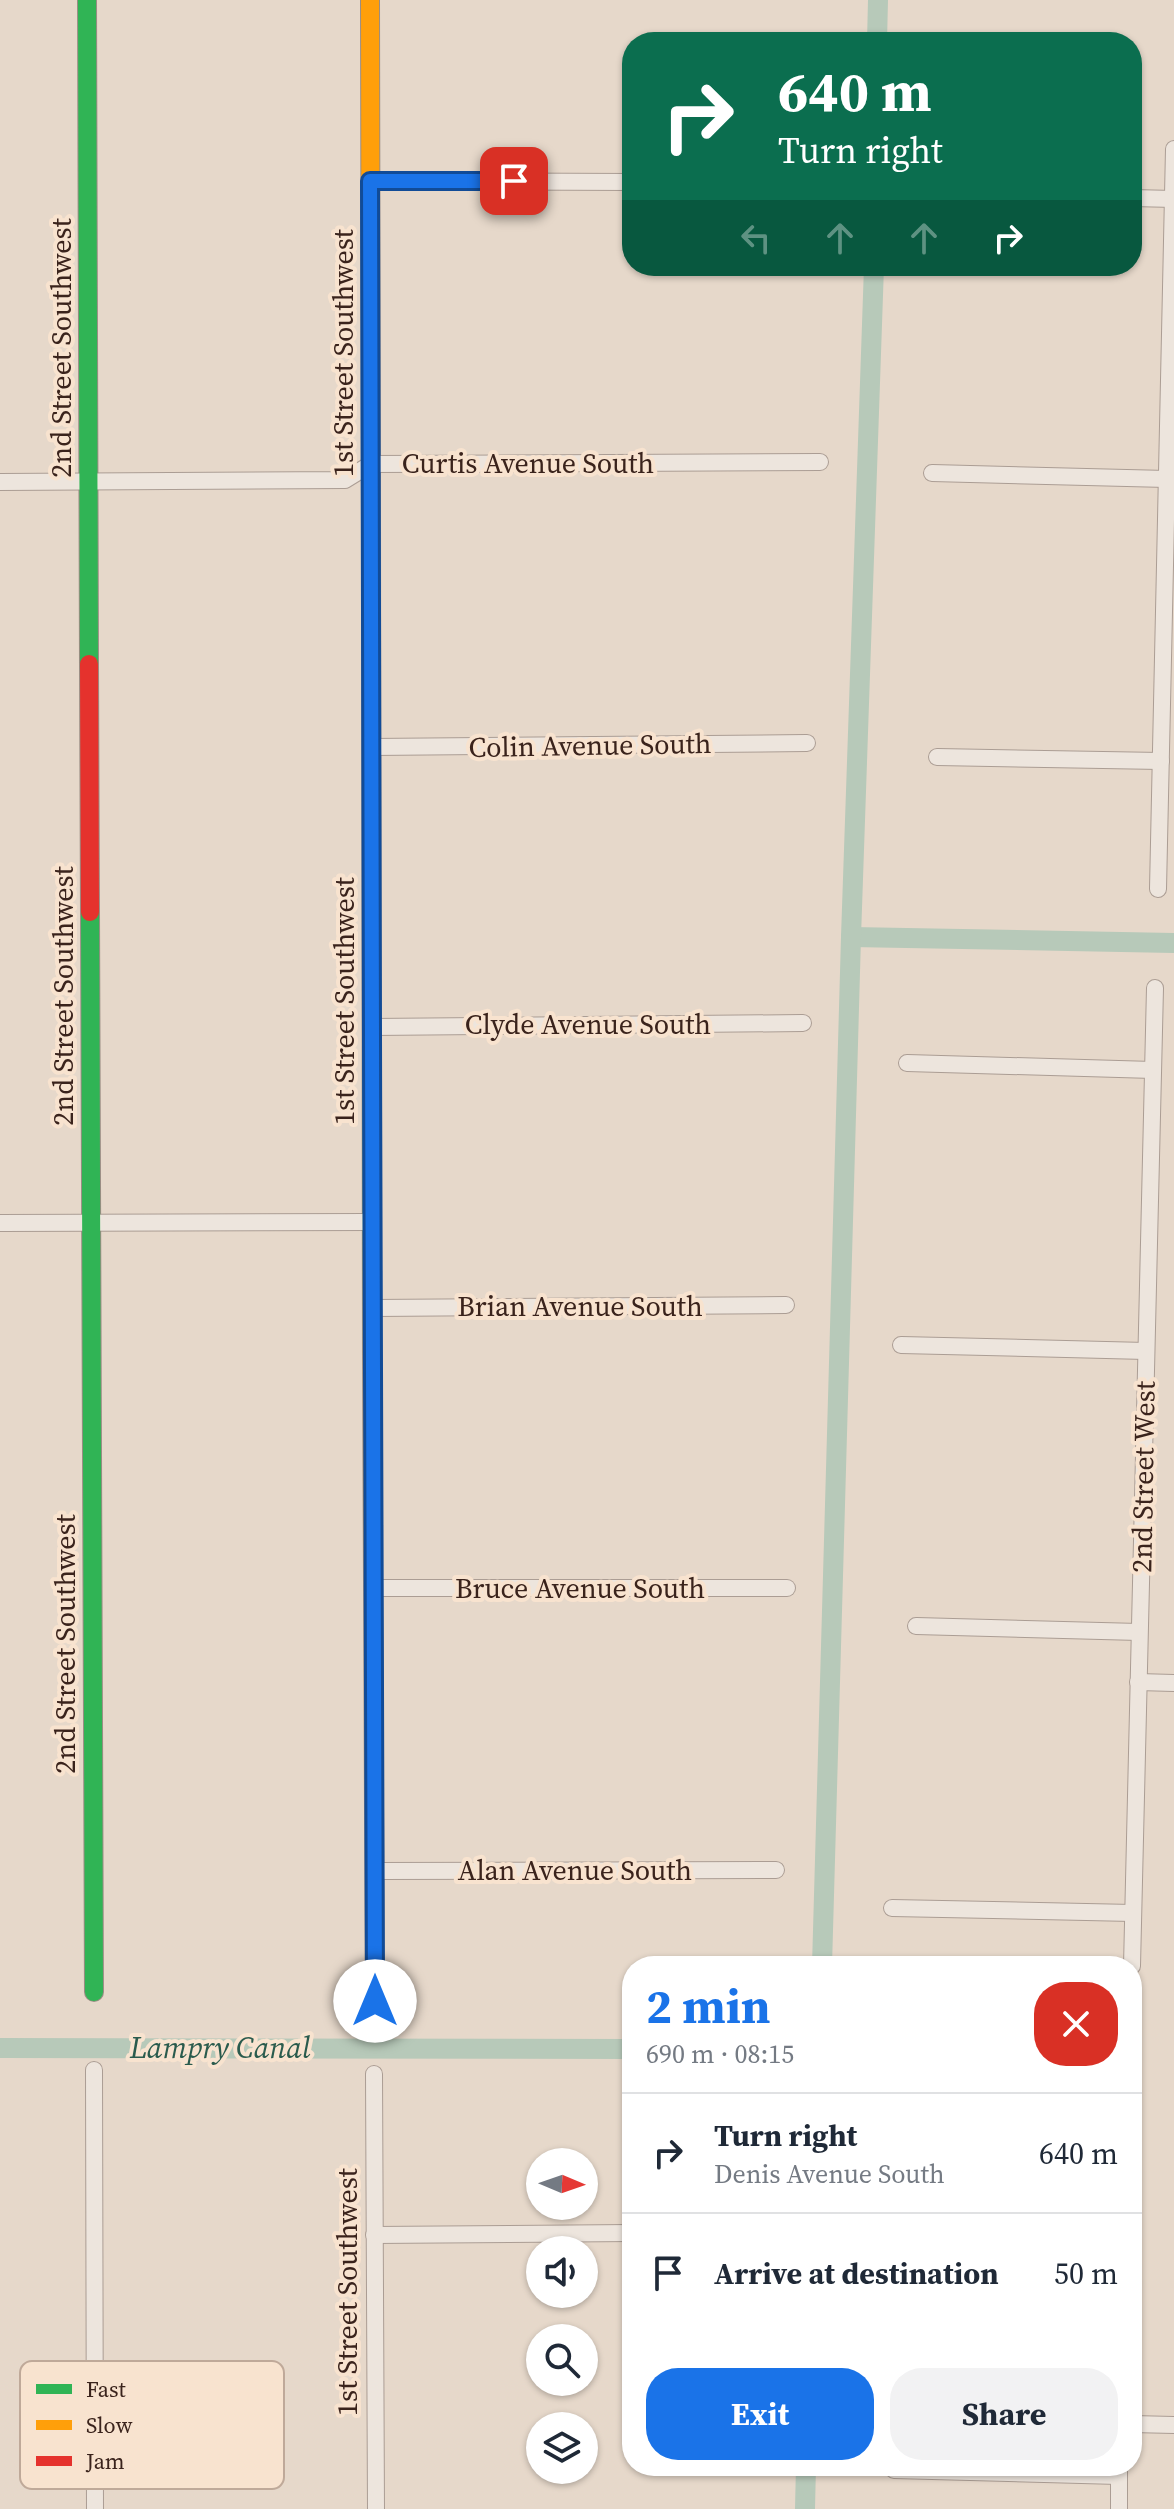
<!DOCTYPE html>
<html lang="en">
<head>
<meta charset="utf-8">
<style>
  :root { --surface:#fff; --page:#f2f2f3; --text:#1f2937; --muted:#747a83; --line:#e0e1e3; --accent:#1a73e8 }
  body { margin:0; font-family:"Source Serif 4",serif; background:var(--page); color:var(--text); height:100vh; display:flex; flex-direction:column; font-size:30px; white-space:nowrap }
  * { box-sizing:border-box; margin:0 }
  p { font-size:26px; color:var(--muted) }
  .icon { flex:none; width:44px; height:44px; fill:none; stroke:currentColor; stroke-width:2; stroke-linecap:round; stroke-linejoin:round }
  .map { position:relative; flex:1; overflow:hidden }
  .drawer { position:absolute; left:622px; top:1956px; width:520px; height:520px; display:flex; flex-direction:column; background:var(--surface); border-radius:32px; box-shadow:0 2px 6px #0004 }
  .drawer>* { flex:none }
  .banner { position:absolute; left:622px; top:32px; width:520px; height:244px; border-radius:32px; box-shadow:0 2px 6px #0004; background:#0b6e4f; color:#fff; overflow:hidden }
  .needle { width:52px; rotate:92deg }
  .buttons { position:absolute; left:526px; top:2148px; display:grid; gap:16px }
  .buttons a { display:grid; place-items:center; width:72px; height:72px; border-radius:50%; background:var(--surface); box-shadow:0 2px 6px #0004; font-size:40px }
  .pin { position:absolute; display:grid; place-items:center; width:68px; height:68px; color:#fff; margin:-34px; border-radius:16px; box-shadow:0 4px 12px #0006 }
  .me { position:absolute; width:88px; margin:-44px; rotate:0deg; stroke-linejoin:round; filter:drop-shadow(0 0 6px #0008) }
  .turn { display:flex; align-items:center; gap:28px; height:168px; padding:0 24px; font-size:36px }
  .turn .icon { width:104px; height:104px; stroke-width:2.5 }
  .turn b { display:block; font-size:56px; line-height:68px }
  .lanes { display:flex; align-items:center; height:76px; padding:0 24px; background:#0003; justify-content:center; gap:40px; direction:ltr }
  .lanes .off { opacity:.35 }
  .round { display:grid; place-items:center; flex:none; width:84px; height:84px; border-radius:32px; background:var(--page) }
  .headline { display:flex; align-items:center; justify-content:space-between; height:136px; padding:0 24px }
  h1 { font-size:48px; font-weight:700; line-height:60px; color:var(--accent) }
  .button { display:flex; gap:16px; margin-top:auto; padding:16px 24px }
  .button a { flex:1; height:92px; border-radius:32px; background:var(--accent); color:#fff; font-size:32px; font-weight:700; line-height:92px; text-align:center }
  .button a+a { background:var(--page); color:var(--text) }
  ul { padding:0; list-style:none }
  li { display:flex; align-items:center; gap:24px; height:120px; padding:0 24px; border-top:2px solid var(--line) }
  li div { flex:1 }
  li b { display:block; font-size:30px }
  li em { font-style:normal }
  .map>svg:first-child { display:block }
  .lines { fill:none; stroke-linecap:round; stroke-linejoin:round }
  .canal { stroke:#b7c9b9; stroke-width:20 }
  .street-casing { stroke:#ab9d94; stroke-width:18 }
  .fast-casing { stroke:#9a8d84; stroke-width:20 }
  .slow-casing { stroke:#9a8d84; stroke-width:20 }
  .jam-casing { stroke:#9a8d84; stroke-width:20 }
  .street { stroke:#ede5dd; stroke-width:16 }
  .fast { stroke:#30b455; stroke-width:18 }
  .slow { stroke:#ff9f0a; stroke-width:18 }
  .jam { stroke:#e5322d; stroke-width:18 }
  .route-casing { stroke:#114b97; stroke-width:20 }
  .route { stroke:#1a73e8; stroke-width:14 }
  .labels { text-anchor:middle; stroke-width:8; stroke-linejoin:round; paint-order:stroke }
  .street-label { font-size:28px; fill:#3a231c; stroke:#f8e3cf }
  .water-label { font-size:30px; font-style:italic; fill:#2a5b4d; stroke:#f8e3cf }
  .key { fill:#f8e3cf; stroke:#bfa999; stroke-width:2 }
  .key-label { font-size:22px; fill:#3a231c }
</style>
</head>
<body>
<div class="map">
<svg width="1174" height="2509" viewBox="0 0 1174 2509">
  <rect width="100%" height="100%" fill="#e6d8ca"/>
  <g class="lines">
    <g class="canal">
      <path d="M877 42 878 0"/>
      <path d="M851 937 1174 943"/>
      <path d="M822 1966 851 937 874 266"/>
      <path d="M0 2048 632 2049"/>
      <path d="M805 2509 806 2466"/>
    </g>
    <g class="street-casing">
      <g id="street">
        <path d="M370 181 632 182"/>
        <path d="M1132 198 1174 199"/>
        <path d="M932 473 1167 479"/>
        <path d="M0 482 345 480 371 464 820 462"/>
        <path d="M372 747 807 743"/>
        <path d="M937 757 1161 761"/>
        <path d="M1158 889 1174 149"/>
        <path d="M372 1027 803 1023"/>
        <path d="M907 1063 1153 1070"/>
        <path d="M0 1223 373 1222"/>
        <path d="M373 1308 786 1305"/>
        <path d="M901 1345 1146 1351"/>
        <path d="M372 1588H787"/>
        <path d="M916 1626 1139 1632"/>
        <path d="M1138 1682 1174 1683"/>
        <path d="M374 1871 776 1870"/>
        <path d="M892 1908 1133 1913"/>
        <path d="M1132 1966 1155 988"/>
        <path d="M94 2070 95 2509"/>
        <path d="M374 2074 376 2509"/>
        <path d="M374 2235 632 2233"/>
        <path d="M1132 2424 1174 2425"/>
        <path d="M894 2470 1119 2476"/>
        <path d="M1119 2509V2468"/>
      </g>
    </g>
    <g class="fast-casing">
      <g id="fast">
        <path d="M87 0 89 664"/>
        <path d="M371 525 372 1355"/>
        <path d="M90 912 94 1992"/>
        <path d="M374 1809 375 2001"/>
      </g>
    </g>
    <g class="slow-casing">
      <g id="slow">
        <path d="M370 0 371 525"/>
        <path d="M372 1355 374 1809"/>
      </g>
    </g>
    <g class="jam-casing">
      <path id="jam" d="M89 664 90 912"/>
    </g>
    <use href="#street" class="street"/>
    <use href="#fast" class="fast"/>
    <use href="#slow" class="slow"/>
    <use href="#jam" class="jam"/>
  </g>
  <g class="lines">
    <g class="route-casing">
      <path id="route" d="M375 2001C370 1394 374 788 370 181H514"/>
    </g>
    <use href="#route" class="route"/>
  </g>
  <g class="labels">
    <g class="street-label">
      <text transform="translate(61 348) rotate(-90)" y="10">2nd Street Southwest</text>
      <text transform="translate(343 353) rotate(-90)" y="10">1st Street Southwest</text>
      <text x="528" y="473">Curtis Avenue South</text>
      <text transform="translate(590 745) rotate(-1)" y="10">Colin Avenue South</text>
      <text transform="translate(63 996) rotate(-90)" y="10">2nd Street Southwest</text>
      <text transform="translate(344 1001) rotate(-90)" y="10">1st Street Southwest</text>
      <text x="588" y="1034">Clyde Avenue South</text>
      <text x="580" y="1316">Brian Avenue South</text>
      <text transform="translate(1143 1477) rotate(-89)" y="10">2nd Street West</text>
      <text x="580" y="1598">Bruce Avenue South</text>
      <text transform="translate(65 1644) rotate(-90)" y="10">2nd Street Southwest</text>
      <text x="575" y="1880">Alan Avenue South</text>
      <text transform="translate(347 2292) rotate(-90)" y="10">1st Street Southwest</text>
    </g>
    <g class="water-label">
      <text x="220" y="2058">Lampry Canal</text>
    </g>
  </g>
  <rect x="20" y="2361" width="264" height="128" rx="12" class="key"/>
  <rect x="36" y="2384" width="36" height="10" fill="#30b455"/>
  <rect x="36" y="2420" width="36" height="10" fill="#ff9f0a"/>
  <rect x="36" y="2456" width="36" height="10" fill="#e5322d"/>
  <g class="key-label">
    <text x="86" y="2397">Fast</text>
    <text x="86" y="2433">Slow</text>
    <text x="86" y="2469">Jam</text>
  </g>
</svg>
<div class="buttons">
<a><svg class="needle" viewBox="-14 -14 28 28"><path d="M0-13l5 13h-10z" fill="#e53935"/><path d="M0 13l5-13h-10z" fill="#747a83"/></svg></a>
<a><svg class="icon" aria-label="sound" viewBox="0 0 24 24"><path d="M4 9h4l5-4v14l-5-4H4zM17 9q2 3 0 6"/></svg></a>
<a><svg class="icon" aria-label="search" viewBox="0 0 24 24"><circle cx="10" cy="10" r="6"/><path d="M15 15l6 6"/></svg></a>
<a><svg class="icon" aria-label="layers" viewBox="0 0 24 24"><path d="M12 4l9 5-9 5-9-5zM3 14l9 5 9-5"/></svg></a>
</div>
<div class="pin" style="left:514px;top:181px;background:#d93025"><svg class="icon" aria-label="arrive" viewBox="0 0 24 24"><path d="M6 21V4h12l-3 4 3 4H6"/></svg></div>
<svg class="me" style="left:375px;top:2001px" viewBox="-20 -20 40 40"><circle r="19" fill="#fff"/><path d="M0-13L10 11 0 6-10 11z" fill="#1a73e8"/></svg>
<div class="banner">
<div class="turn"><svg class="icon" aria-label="right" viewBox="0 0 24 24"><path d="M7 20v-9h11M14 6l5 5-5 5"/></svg><div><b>640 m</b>Turn right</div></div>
<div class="lanes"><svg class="icon off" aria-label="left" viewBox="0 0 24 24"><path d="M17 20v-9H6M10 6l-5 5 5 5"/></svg><svg class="icon off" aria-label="ahead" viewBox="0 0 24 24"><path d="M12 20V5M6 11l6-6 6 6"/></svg><svg class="icon off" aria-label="ahead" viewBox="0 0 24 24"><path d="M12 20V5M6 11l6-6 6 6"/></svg><svg class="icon" aria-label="right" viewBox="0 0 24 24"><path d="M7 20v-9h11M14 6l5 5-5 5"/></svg></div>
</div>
<section class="drawer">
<div class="headline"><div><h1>2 min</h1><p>690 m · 08:15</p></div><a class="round" style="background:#d93025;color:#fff"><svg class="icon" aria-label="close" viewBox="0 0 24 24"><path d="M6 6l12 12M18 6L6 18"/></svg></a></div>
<ul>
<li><svg class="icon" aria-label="right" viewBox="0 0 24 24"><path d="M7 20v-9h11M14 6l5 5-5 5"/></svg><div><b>Turn right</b><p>Denis Avenue South</p></div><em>640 m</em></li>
<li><svg class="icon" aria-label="arrive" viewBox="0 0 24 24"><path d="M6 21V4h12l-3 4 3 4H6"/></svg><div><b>Arrive at destination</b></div><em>50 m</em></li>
</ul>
<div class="button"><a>Exit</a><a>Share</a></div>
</section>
</div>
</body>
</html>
